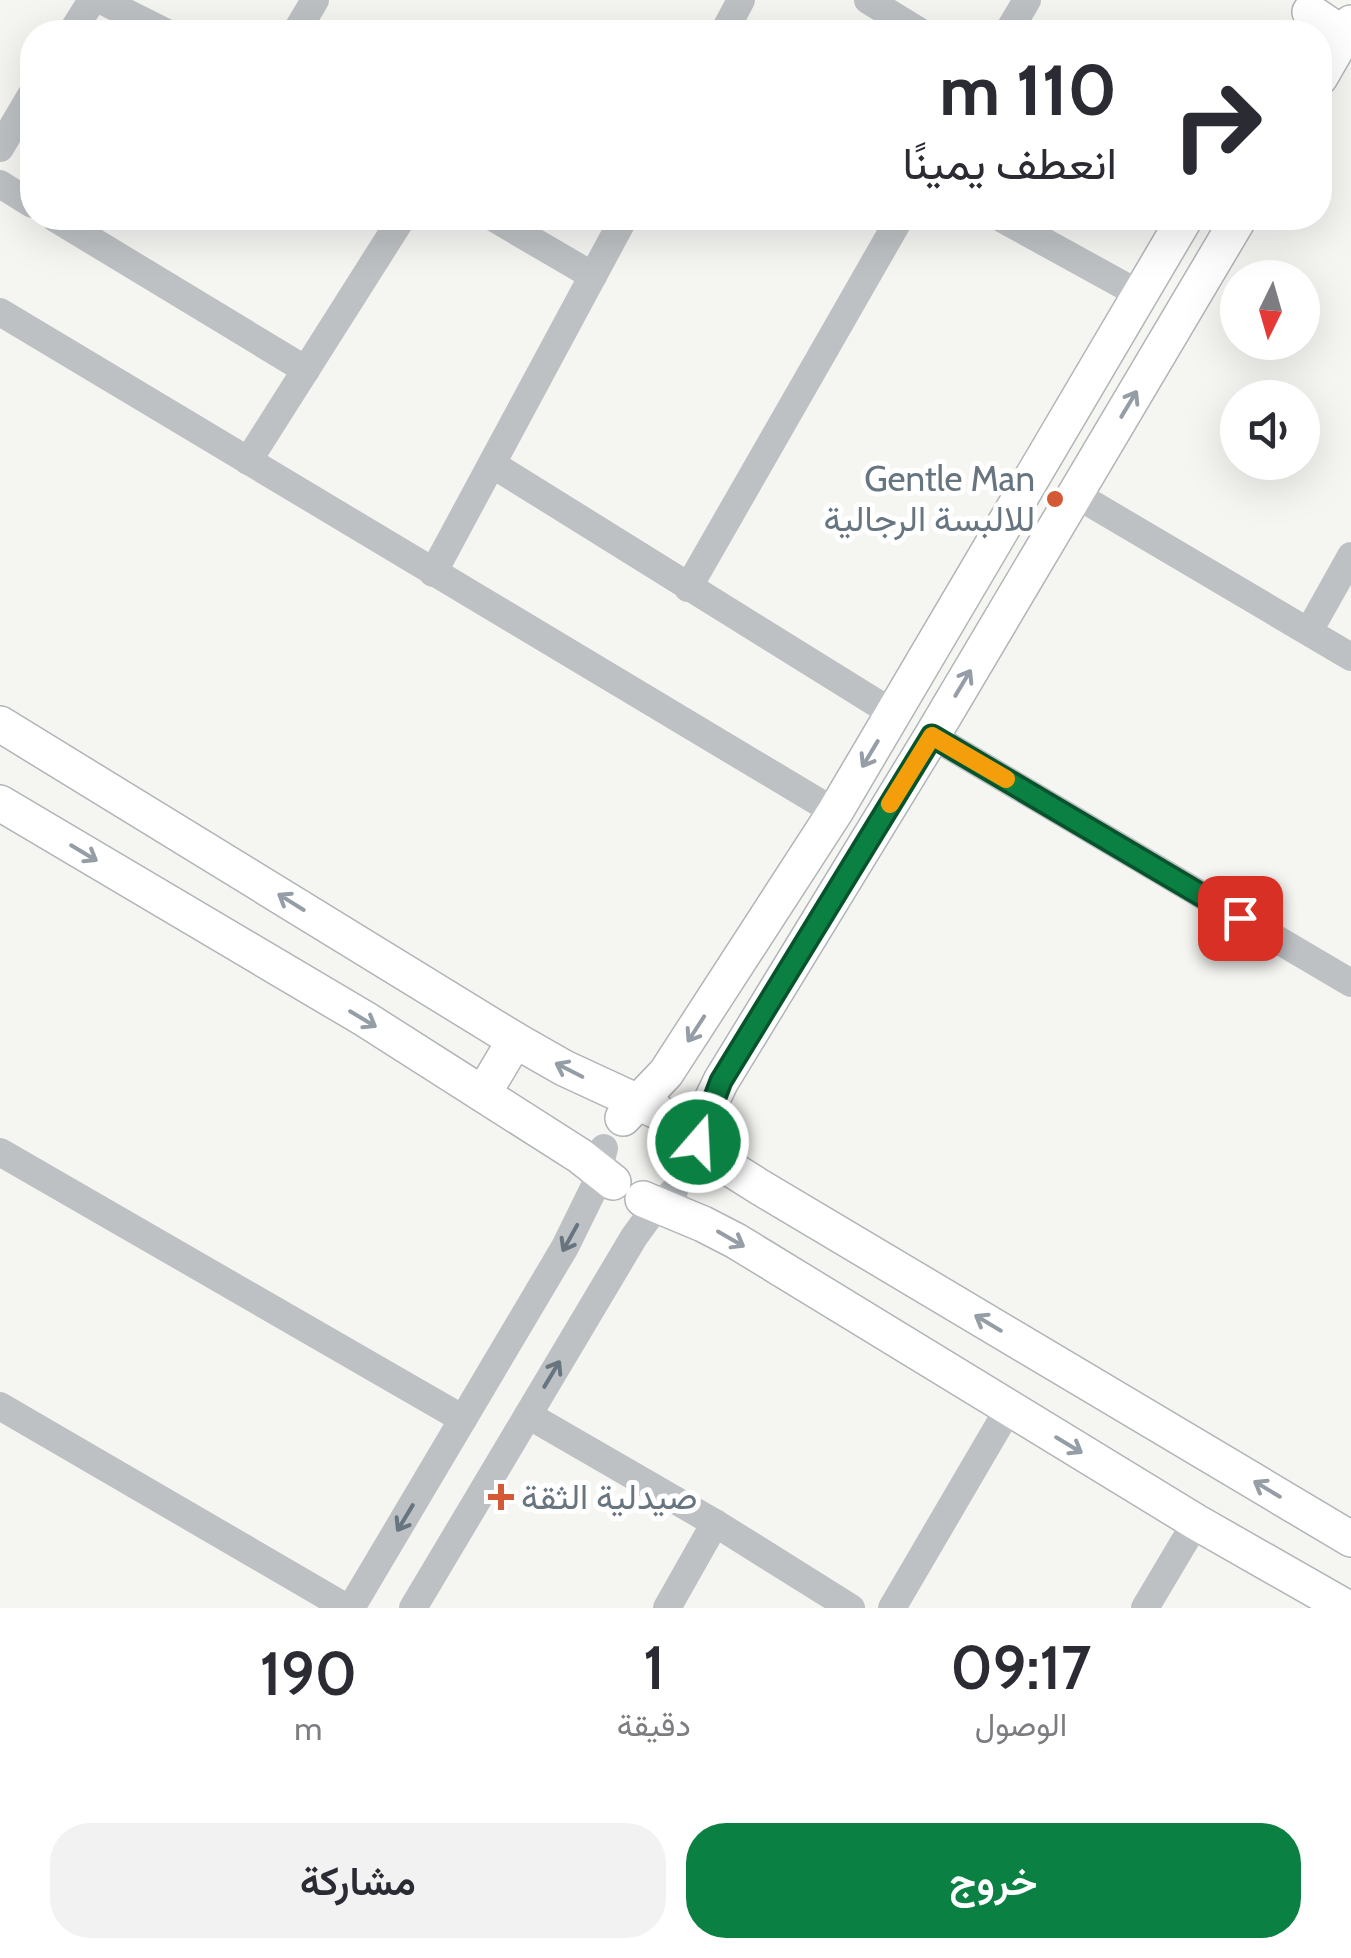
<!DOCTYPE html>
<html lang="ar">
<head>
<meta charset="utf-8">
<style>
  :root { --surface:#fff; --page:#f2f2f3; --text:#2b2b33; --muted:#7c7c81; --accent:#0b8043 }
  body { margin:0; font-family:Cabin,Vazirmatn,sans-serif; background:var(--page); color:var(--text); direction:rtl; height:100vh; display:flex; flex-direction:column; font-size:38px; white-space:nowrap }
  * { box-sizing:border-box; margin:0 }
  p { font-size:32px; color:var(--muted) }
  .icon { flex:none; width:55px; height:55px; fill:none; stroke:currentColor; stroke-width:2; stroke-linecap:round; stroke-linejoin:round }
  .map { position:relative; height:1608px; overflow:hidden; direction:ltr }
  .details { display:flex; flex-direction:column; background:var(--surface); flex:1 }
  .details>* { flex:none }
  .hud { position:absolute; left:20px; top:20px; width:1312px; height:210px; border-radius:40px; box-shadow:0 10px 40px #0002; direction:rtl; background:#fff; color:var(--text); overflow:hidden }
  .needle { width:65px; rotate:185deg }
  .controls { position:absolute; left:1220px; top:260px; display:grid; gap:20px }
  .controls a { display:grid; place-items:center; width:100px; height:100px; border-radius:50%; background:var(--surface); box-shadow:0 10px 40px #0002; font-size:50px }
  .pin { position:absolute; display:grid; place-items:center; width:85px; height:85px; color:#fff; margin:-42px; border-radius:20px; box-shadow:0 5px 15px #0006 }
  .me { position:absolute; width:110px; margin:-55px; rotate:19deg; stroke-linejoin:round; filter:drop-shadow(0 0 8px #0008) }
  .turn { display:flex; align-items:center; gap:35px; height:210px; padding:0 50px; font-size:45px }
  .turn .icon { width:130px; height:130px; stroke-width:2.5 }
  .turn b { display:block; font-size:70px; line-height:85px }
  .eta { display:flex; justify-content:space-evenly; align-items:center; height:170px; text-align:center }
  .eta b { font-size:60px; font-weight:600; line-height:70px }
  .button { display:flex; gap:20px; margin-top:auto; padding:20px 50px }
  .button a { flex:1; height:115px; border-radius:40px; background:var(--accent); color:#fff; font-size:40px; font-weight:600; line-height:115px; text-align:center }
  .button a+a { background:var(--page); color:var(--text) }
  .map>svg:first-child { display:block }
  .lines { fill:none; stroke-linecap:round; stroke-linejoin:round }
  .major-casing { stroke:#b0b5b8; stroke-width:38 }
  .minor { stroke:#bdc1c4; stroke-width:28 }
  .major { stroke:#fff; stroke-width:35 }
  .oneway { stroke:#959ea6 }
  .oneway2 { stroke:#677580 }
  .route-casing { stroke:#07532c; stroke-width:25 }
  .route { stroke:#0b8043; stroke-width:18 }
  .slow { stroke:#f59e0b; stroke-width:18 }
  .poi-dot { fill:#d35a34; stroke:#fff; stroke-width:4 }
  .labels { text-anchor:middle; stroke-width:10; stroke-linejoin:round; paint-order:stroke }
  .poi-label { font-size:35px; fill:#677580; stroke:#fff; text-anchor:end }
</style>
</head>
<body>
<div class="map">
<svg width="1351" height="1608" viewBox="0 0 1351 1608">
  <rect width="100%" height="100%" fill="#f5f5f2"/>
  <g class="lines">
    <g class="major-casing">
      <g id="major">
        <path d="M1310 12 1344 35"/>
        <path d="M1320 77 1351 23"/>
        <path d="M0 724 515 1040 564 1068 657 1111"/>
        <path d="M0 803 365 1019 580 1156 613 1182"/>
        <path d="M483 1094 515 1040"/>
        <path d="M623 1118 666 1073 835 812 1185 218"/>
        <path d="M686 1131 720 1162 758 1186 1351 1539"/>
        <path d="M692 1163 707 1110 721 1081 932 736 1239 218"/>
        <path d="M643 1199 703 1224 736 1241 1196 1522 1347 1608"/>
      </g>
    </g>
    <g class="minor">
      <path d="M101 0 165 32"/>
      <path d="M868 0 920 32"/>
      <path d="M72 32 92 0"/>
      <path d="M296 32 315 0"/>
      <path d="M724 32 741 0"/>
      <path d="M1008 32 1027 0"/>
      <path d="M0 148 32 94"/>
      <path d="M0 184 32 204"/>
      <path d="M55 218 306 370"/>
      <path d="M494 218 593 276"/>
      <path d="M1001 218 1139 294"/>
      <path d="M0 312 835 812"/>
      <path d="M248 461 402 218"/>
      <path d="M492 464 894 714"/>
      <path d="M1075 494 1351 657"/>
      <path d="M433 573 624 218"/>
      <path d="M688 588 900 218"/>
      <path d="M1309 631 1351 556"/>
      <path d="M932 736 1351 983"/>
      <path d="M0 1152 463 1419"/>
      <path d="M0 1406 347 1608"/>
      <path d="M528 1415 715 1523 851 1608"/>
      <path d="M351 1608 565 1247 595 1186 604 1148"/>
      <path d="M413 1608 634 1237 650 1215 674 1191"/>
      <path d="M667 1608 715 1523"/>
      <path d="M892 1608 1009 1408"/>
      <path d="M1145 1608 1196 1522"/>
    </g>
    <use href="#major" class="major"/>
  </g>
  <defs><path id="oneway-shaft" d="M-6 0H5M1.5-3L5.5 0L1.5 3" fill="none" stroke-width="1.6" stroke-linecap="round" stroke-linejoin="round" transform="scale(2.5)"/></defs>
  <g class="oneway">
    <use href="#oneway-shaft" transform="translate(1129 404) rotate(-59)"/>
    <use href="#oneway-shaft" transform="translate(963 683) rotate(-59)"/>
    <use href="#oneway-shaft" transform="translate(870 754) rotate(121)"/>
    <use href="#oneway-shaft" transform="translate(84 853) rotate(31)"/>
    <use href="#oneway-shaft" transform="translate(291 902) rotate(-148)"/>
    <use href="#oneway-shaft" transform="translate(363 1019) rotate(31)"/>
    <use href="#oneway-shaft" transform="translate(696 1029) rotate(123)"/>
    <use href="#oneway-shaft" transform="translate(569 1070) rotate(-153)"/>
    <use href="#oneway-shaft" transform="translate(731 1239) rotate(30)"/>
    <use href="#oneway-shaft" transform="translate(988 1323) rotate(-149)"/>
    <use href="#oneway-shaft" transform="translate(1069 1445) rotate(31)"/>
    <use href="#oneway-shaft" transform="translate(1267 1489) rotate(-149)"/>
  </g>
  <g class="oneway2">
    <use href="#oneway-shaft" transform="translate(570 1238) rotate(119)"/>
    <use href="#oneway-shaft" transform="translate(552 1374) rotate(-59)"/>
    <use href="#oneway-shaft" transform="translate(405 1518) rotate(121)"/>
  </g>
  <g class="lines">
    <g class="route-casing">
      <path id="route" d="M698 1142 721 1081 932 736 1240 918"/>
    </g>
    <use href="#route" class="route"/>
    <path class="slow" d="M890 804 932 736 1006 779"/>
  </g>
  <g class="poi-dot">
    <circle cx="1055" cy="499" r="10"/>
    <path d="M496 1482h10v10h10v10h-10v10h-10v-10h-10v-10h10z"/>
  </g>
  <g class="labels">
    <g class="poi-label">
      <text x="1035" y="491">Gentle Man<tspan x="1035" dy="40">للالبسة الرجالية</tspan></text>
      <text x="521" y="1509" text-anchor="start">صيدلية الثقة</text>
    </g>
  </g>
</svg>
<div class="controls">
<a><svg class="needle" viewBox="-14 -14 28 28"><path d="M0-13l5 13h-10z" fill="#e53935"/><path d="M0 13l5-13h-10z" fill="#7c7c81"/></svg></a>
<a><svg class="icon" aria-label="sound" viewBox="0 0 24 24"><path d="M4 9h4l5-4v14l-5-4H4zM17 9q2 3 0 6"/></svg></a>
</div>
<div class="pin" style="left:1240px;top:918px;background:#d93025"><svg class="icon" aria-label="arrive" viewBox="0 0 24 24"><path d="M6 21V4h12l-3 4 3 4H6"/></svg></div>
<svg class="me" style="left:698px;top:1142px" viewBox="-20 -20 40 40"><circle r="17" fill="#0b8043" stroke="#fff" stroke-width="3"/><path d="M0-11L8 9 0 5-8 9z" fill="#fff"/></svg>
<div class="hud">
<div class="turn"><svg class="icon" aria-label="right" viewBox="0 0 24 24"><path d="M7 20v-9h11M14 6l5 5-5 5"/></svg><div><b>110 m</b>انعطف يمينًا</div></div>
</div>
</div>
<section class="details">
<div class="eta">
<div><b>09:17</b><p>الوصول</p></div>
<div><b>1</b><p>دقيقة</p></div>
<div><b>190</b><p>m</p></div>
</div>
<div class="button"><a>خروج</a><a>مشاركة</a></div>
</section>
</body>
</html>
